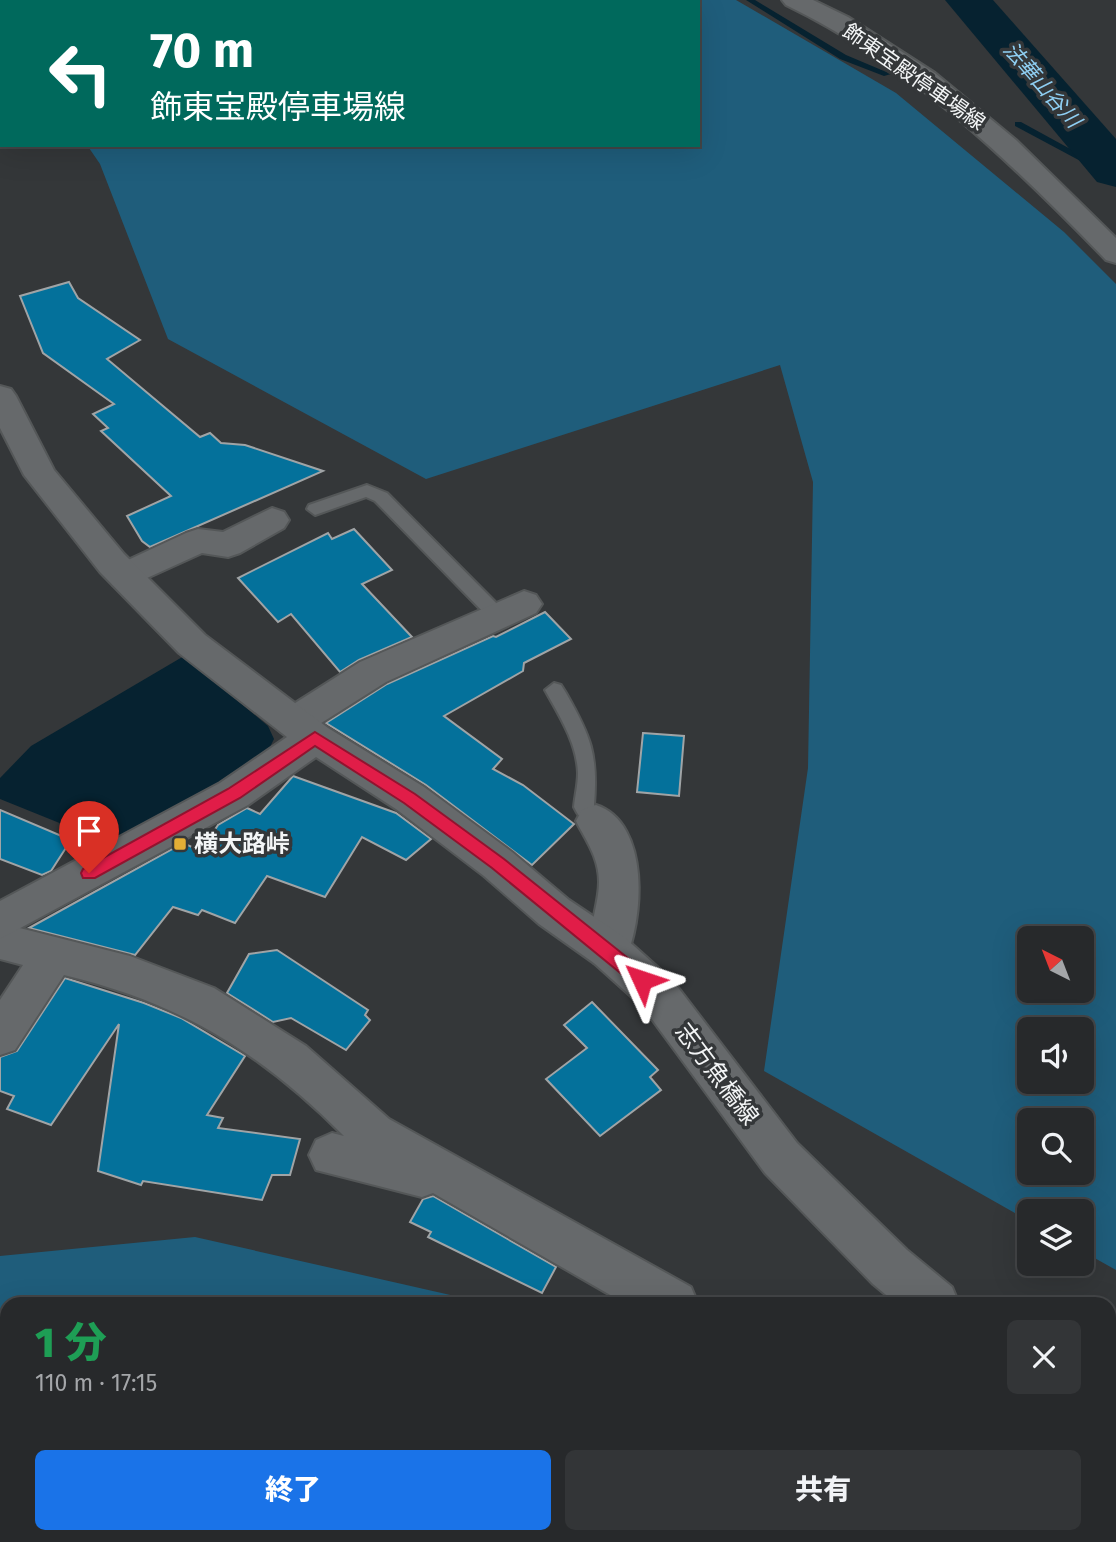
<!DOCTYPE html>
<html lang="ja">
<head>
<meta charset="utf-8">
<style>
  :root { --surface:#27292b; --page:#333537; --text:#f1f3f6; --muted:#a4a6a9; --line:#434547; --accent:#1a73e8 }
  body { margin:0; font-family:"Fira Sans","Noto Sans JP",sans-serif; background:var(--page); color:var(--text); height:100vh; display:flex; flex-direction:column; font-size:26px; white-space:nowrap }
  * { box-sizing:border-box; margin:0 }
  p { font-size:23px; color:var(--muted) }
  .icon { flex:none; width:38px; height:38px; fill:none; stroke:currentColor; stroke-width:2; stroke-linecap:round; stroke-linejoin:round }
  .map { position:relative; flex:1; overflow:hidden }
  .side { position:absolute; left:0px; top:1297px; width:1116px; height:247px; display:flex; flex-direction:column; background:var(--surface); border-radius:21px 21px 0 0; box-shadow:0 7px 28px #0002,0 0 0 2px var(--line) }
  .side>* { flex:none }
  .banner { position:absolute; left:0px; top:0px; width:700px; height:147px; box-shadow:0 7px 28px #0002,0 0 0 2px var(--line); background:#00695c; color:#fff; overflow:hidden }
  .needle { width:46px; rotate:318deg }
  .controls { position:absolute; left:1017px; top:926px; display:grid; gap:14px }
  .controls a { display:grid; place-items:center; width:77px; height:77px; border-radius:10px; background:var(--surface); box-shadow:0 7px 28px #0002,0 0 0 2px var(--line); font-size:35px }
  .pin { position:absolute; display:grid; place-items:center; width:60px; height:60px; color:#fff; margin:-72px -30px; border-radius:50% 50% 50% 0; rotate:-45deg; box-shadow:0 0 7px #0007 }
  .pin .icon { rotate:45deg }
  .me { position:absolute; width:77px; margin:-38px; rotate:312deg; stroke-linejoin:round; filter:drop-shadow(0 0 5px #0008) }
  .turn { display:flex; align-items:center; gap:24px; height:147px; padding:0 35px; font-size:32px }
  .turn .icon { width:91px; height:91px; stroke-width:2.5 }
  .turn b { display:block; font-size:49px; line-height:60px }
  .round { display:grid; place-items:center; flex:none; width:74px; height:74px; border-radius:10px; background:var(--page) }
  .overview { display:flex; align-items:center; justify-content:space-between; height:119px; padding:0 35px }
  h1 { font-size:42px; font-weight:800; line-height:52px; color:#1e9e55 }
  .action { display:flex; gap:14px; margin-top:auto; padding:14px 35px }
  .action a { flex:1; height:80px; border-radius:10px; background:var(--accent); color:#fff; font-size:28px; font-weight:800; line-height:80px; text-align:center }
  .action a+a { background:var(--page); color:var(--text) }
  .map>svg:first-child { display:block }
  .green { fill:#1f5d7b; fill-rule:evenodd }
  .water { fill:#062230 }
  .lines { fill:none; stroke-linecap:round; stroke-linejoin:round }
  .stream { fill:#062230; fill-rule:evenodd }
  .river { fill:#062230; fill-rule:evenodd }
  .building { fill:#04719b; stroke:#a0a4a6; stroke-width:2 }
  .service-casing { stroke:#545758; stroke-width:4 }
  .minor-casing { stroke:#545758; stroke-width:4 }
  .secondary-casing { stroke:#545758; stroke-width:4 }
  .service { fill:#66696b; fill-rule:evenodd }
  .minor { fill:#66696b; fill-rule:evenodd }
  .secondary { fill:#66696b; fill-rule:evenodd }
  .route { fill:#e11d48; stroke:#92132f; stroke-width:2 }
  .poi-dot { fill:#e3ae35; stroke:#343739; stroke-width:2.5 }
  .labels { text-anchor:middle; stroke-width:7; stroke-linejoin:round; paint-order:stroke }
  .far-street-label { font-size:21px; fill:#f3f5f6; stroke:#343739 }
  .far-water-label { font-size:21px; font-style:italic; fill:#8fcff3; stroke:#343739 }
  .poi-label { font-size:24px; font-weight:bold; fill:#f3f5f6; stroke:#343739; text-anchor:start }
  .street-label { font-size:24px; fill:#f3f5f6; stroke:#343739 }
</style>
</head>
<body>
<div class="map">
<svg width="1116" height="1542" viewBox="0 0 1116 1542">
  <rect width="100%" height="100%" fill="#343739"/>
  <g class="green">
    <path d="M32 0H736L896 93 1064 232 1116 284V1270L1082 1251V1211H1029V1221L764 1071 808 768 813 482 780 365 426 479 168 339 100 164 87 145H698V2ZM1029 938H1082V990H1029ZM1029 1029H1082V1082H1029ZM1029 1120H1082V1172H1029Z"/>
    <path d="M195 1237 490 1304H7V1536H959L968 1542H0V1256Z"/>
  </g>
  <path class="water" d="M184 656 268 726 274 739 261 765 114 845 0 799V778L31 746Z"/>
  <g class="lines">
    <g class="stream">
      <path d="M746 0H755L846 55 891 74 884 76 840 59Z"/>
      <path d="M1015 122H1021L1116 174V180L1015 126Z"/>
    </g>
    <path class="river" d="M945 0H993L1116 139V187L1097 182Z"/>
  </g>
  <g class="building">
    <path d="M69 282 78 298 140 340 107 359 200 437 210 433 221 443 245 445 323 471 150 547 142 541 127 516 171 496 101 431 108 428 93 414 114 404 43 353 20 296Z"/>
    <path d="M354 529 392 570 362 584 412 637 359 660 340 672 291 614 278 622 238 578 328 533 332 539Z"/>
    <path d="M545 612 571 639 524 663 523 671 444 716 502 759 493 769 523 785 574 824 532 865 426 785 326 723 387 684 493 636 496 637Z"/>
    <path d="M643 733 684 736 679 796 637 792Z"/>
    <path d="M293 776 396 813 431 839 406 860 362 837 325 897 267 876 235 923 202 910 198 915 173 907 135 955 29 928 183 843 201 851 218 825 247 808 260 814Z"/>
    <path d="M0 810 71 840 51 871 42 875 0 859Z"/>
    <path d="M277 950 368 1010 365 1015 370 1020 346 1050 291 1018 273 1022 227 993 249 954Z"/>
    <path d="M65 978 144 1003 181 1018 245 1056 207 1115 223 1118 218 1128 300 1139 290 1175H272L262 1200 143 1181 141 1185 98 1171 119 1024 51 1125 7 1109 14 1096 0 1091V1057L17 1051Z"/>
    <path d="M592 1002 658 1070 650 1077 661 1090 600 1136 546 1079 587 1048 564 1025Z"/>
    <path d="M433 1196 556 1267 542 1293 428 1237 431 1232 410 1222 423 1199Z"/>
  </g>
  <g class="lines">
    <g class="service-casing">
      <g id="service">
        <path d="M367 485 387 493 503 610 506 615 503 620H491L375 501 366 497 315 515 307 509 309 505Z"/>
        <path d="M554 683 561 685 566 693C591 737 598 754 594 805L606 821 603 827C589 831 580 819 574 807 575 796 578 785 578 773 577 743 559 715 545 690Z"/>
      </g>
    </g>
    <g class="minor-casing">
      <g id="minor">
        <path d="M272 508 284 512 289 520 284 528 240 553 228 557 202 553 125 588 113 585 108 576 113 567 186 533 198 529 223 532Z"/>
        <path d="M524 591 536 595 542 604 536 613 386 682 307 732 294 736 281 732 275 722 281 712 360 662Z"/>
        <path d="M596 805C651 823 644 921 624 963L609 968 594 963C583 939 599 909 599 882 599 858 587 842 576 821L582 810Z"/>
        <path d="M0 923 130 956 214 988 306 1046 389 1119 691 1287 698 1304H626L433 1193 422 1197 316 1170 309 1155 316 1140 332 1133 344 1136C260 1052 181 1003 64 975L15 1050 0 1055V1000L23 965 0 959Z"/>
      </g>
    </g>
    <g class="secondary-casing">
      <g id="secondary">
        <path d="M782 0H813L848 17 935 73 1016 140 1116 238V263L1106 260C1009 160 912 66 786 5Z"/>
        <path d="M0 386 11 389 16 396 54 470 124 554 205 635 328 728 424 787 512 852 569 900 624 937 673 981 797 1143 907 1250 952 1287 959 1304H897L873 1284 765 1173 643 1007 594 963 539 924 484 876 396 809 316 757 248 805 0 939V901L220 783 287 737 179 653 100 572 24 475 0 428Z"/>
        <path d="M1110 1419 1116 1422V1476L1110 1473Z"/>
      </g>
    </g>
    <use href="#service" class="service"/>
    <use href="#minor" class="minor"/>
    <use href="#secondary" class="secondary"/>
  </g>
  <path class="route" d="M315 732 415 794 504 859 648 974 650 980 648 985H635L492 868 404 803 315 746 240 798 95 878H83L81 873 83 869 228 789Z"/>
  <rect class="poi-dot" x="173" y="837" width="14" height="14" rx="3.5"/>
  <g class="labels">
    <g class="far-street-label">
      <text transform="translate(914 77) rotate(35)" y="7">飾東宝殿停車場線</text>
    </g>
    <g class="far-water-label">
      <text transform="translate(1042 85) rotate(49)" y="7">法華山谷川</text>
    </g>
    <g class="poi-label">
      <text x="194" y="852">横大路峠</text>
    </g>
    <g class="street-label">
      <text transform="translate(717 1074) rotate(53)" y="8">志方魚橋線</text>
    </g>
  </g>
</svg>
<div class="controls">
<a><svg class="needle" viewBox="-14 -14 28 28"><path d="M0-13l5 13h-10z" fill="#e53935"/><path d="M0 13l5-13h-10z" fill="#a4a6a9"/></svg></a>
<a><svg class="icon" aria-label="sound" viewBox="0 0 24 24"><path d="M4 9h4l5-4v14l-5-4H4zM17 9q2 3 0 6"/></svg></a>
<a><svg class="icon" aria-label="search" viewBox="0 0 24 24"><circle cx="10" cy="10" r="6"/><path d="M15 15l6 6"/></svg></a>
<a><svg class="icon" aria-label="layers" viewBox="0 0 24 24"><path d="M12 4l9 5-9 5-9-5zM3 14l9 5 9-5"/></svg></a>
</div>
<div class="pin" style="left:89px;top:873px;background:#d93025"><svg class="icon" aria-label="arrive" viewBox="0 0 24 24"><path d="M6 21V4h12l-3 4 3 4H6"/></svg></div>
<svg class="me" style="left:642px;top:980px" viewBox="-20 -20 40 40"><path d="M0-17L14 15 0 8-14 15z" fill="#e11d48" stroke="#fff" stroke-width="4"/></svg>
<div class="banner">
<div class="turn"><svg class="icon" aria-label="left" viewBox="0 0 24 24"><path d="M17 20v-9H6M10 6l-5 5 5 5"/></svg><div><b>70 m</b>飾東宝殿停車場線</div></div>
</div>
<section class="side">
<div class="overview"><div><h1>1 分</h1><p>110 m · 17:15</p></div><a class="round"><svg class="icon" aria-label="close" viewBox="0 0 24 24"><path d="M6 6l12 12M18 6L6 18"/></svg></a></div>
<div class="action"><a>終了</a><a>共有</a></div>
</section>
</div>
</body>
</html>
